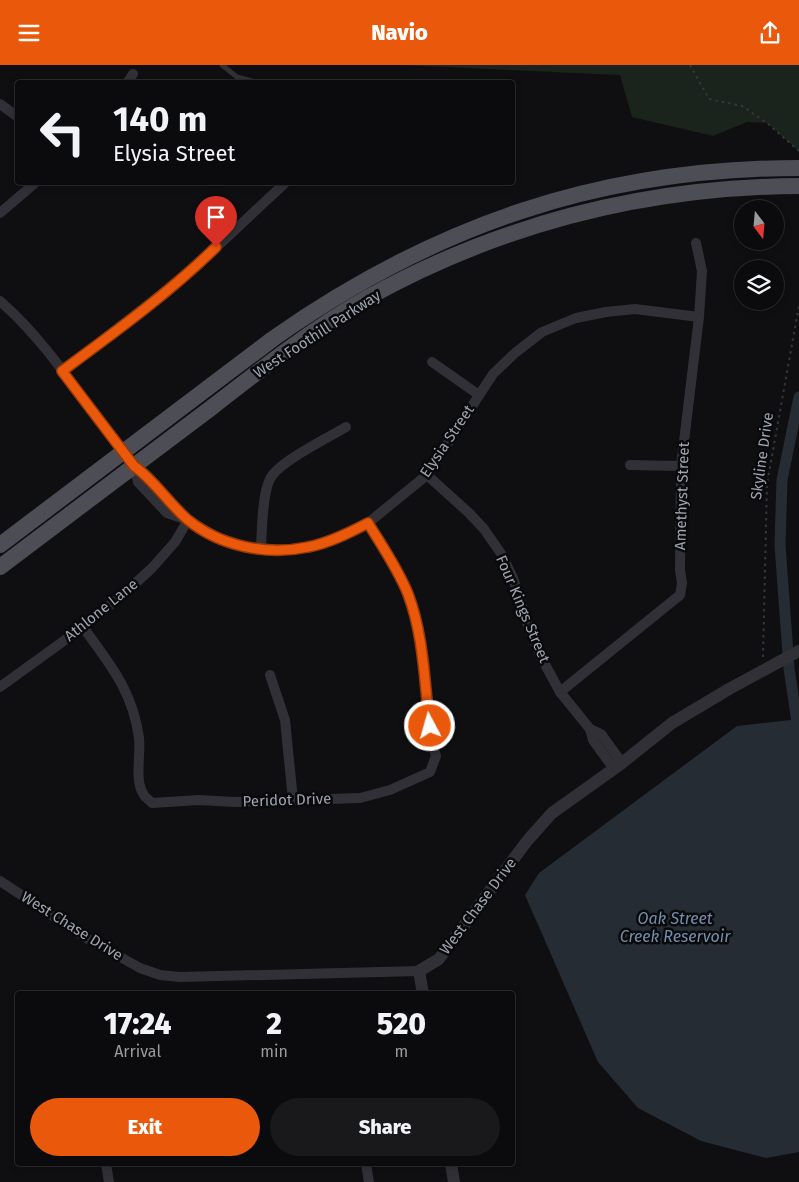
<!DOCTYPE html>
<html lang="en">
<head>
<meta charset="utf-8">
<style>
  :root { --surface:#0b0b0d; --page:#19191b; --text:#f1f3f6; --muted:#9a9b9d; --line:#2b2b2e; --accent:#ea580c }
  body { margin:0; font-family:"Fira Sans",sans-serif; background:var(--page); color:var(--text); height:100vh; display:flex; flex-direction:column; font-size:19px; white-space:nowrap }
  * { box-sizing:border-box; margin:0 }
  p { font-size:16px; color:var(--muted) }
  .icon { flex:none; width:28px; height:28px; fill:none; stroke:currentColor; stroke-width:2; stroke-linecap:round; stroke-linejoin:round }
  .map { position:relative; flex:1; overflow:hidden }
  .drawer { position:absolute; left:15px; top:926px; width:500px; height:175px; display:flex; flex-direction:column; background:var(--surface); border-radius:5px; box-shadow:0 2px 8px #0003,0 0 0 1px var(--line) }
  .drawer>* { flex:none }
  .banner { position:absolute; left:15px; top:15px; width:500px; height:105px; border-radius:5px; box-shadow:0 2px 8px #0003,0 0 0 1px var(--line); background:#0b0b0d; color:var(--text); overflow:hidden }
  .needle { width:32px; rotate:164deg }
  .controls { position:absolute; left:734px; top:135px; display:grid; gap:10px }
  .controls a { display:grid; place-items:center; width:50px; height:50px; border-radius:50%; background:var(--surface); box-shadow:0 2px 8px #0003,0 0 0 1px var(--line); font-size:25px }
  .pin { position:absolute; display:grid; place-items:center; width:42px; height:42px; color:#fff; margin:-51px -21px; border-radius:50% 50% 50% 0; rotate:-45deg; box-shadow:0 0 5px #0007 }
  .pin .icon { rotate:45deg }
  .me { position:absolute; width:55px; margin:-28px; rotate:354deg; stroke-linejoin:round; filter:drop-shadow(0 0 4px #0008) }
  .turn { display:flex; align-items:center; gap:18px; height:105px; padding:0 15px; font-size:22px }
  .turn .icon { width:65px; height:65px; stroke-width:2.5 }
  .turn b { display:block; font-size:35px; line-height:42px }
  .eta { display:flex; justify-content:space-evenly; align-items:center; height:85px; text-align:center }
  .eta b { font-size:30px; font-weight:800; line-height:35px }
  .primary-button { display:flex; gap:10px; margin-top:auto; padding:10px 15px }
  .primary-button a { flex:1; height:58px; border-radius:30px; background:var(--accent); color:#fff; font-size:20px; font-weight:800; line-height:58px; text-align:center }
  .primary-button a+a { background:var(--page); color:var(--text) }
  header { display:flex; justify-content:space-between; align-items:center; height:65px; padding:0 15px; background:var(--accent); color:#fff; font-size:22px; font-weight:800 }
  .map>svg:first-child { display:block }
  .green { fill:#1b231d }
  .water { fill:#252c34 }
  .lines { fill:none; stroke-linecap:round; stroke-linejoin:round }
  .canal { stroke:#252c34; stroke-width:11 }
  .path { stroke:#36373d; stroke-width:2; stroke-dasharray:2.5 4; stroke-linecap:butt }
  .service { stroke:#303036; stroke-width:5 }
  .minor { stroke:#303036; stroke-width:10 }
  .tertiary { stroke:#303036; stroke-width:12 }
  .primary { stroke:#4c4d55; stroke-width:16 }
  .route-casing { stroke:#983908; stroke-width:12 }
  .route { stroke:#ea580c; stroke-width:9 }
  .labels { text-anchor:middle; stroke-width:5; stroke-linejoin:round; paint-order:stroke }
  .street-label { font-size:15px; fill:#9fa4b2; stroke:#0a0a0b }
  .water-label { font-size:16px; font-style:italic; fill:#738fb0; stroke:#0a0a0b }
</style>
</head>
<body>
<header><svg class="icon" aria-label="menu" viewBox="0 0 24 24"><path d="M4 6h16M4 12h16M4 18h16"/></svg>Navio<svg class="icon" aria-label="share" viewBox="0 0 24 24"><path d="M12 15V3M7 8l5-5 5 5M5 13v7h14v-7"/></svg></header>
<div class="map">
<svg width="799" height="1117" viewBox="0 0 799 1117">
  <rect width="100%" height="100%" fill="#0f0f11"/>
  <path class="green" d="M400 0H799V86L767 58 747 57 713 71 632 52 620 10Z"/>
  <path class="water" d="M799 654V1087L766 1093 701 1076 638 1043 598 997 525 830 539 808 737 661Z"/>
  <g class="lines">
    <path class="canal" d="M799 332 782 415 780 480 789 603 799 671"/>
    <g class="path">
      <path d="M690 0 709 34 742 41 767 58 799 86"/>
      <path d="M763 592 767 419 799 240"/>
    </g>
    <path class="service" d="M222 0 237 12 259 18"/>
    <g class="minor">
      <path d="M127 18 133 9"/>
      <path d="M0 39 18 52"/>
      <path d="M0 148 35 118"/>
      <path d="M0 236C53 282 89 347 134 401L147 410 186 453"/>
      <path d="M432 297 479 330"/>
      <path d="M62 307 191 206 285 118"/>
      <path d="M630 400 681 401"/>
      <path d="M134 401 138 417 167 448 188 455 217 472 241 481 280 485 308 482 340 472 368 458 427 410 493 309 515 288 542 267 576 253 606 247 635 244 699 252"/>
      <path d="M427 410 469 448 484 464 502 490 513 513 527 558 541 592 560 627 590 664 593 675 614 704"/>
      <path d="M261 483C262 466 262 429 270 414 278 397 328 373 346 362"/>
      <path d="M83 562C109 598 133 626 139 673 141 689 134 717 144 730 145 733 150 735 152 738L199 735 235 737 360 733 390 725 430 707 436 691 431 674 424 595 417 556 408 529 397 505 368 458"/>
      <path d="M270 610 285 655 293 735"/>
      <path d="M0 622 83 562 127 526 152 503 175 477 188 455"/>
      <path d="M560 627 680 530 682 518 680 505 681 401 699 252 702 206 696 178"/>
      <path d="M590 664 601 669 622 698"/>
      <path d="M0 816 88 874 140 903 160 910 180 912 419 906"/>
      <path d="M106 1099 109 1117"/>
      <path d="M366 1099 369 1117"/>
    </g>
    <g class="tertiary">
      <path d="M423 929 419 906 439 894 527 776 552 748 622 698 672 658 729 624 799 586"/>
      <path d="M451 1099 454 1117"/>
    </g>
    <g class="primary">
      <path d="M0 480 274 273C435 160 601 103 799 103"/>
      <path d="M0 502C70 449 140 396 211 343 261 304 312 264 367 233 502 158 646 122 799 121"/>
    </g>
  </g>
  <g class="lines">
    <g class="route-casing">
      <path id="route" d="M216 182C169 228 115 267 62 306L134 401C155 416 168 438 188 455 220 481 267 491 308 482 329 478 349 468 368 458 382 481 398 504 408 529 424 571 424 617 430 661"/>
    </g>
    <use href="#route" class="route"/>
  </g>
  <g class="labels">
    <g class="street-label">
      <text transform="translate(317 269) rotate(-33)" y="5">West Foothill Parkway</text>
      <text transform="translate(447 376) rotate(-56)" y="5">Elysia Street</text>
      <text transform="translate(762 391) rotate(-82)" y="5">Skyline Drive</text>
      <text transform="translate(682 431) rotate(-88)" y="5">Amethyst Street</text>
      <text transform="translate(523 544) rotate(67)" y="5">Four Kings Street</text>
      <text transform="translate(101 545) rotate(-39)" y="5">Athlone Lane</text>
      <text transform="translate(287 735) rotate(-2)" y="5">Peridot Drive</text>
      <text transform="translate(478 841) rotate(-53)" y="5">West Chase Drive</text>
      <text transform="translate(72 861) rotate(32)" y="5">West Chase Drive</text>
    </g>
    <g class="water-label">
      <text x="675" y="859">Oak Street<tspan x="675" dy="18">Creek Reservoir</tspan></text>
    </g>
  </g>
</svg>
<div class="controls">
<a><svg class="needle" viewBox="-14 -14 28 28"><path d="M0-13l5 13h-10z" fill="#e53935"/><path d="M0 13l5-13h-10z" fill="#9a9b9d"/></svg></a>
<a><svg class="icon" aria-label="layers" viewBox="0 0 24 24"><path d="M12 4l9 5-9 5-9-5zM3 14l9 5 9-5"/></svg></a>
</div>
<div class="pin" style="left:216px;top:182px;background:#d93025"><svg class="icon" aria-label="arrive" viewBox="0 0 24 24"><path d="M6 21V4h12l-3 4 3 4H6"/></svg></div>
<svg class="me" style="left:430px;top:661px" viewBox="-20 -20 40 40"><circle r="17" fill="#ea580c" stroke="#fff" stroke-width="3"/><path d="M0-11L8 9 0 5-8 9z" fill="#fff"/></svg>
<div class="banner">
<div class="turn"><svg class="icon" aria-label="left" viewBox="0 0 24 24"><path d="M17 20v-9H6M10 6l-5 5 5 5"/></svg><div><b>140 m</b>Elysia Street</div></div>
</div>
<section class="drawer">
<div class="eta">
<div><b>17:24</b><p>Arrival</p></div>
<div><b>2</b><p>min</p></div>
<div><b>520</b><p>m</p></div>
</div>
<div class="primary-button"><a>Exit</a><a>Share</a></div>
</section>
</div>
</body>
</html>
